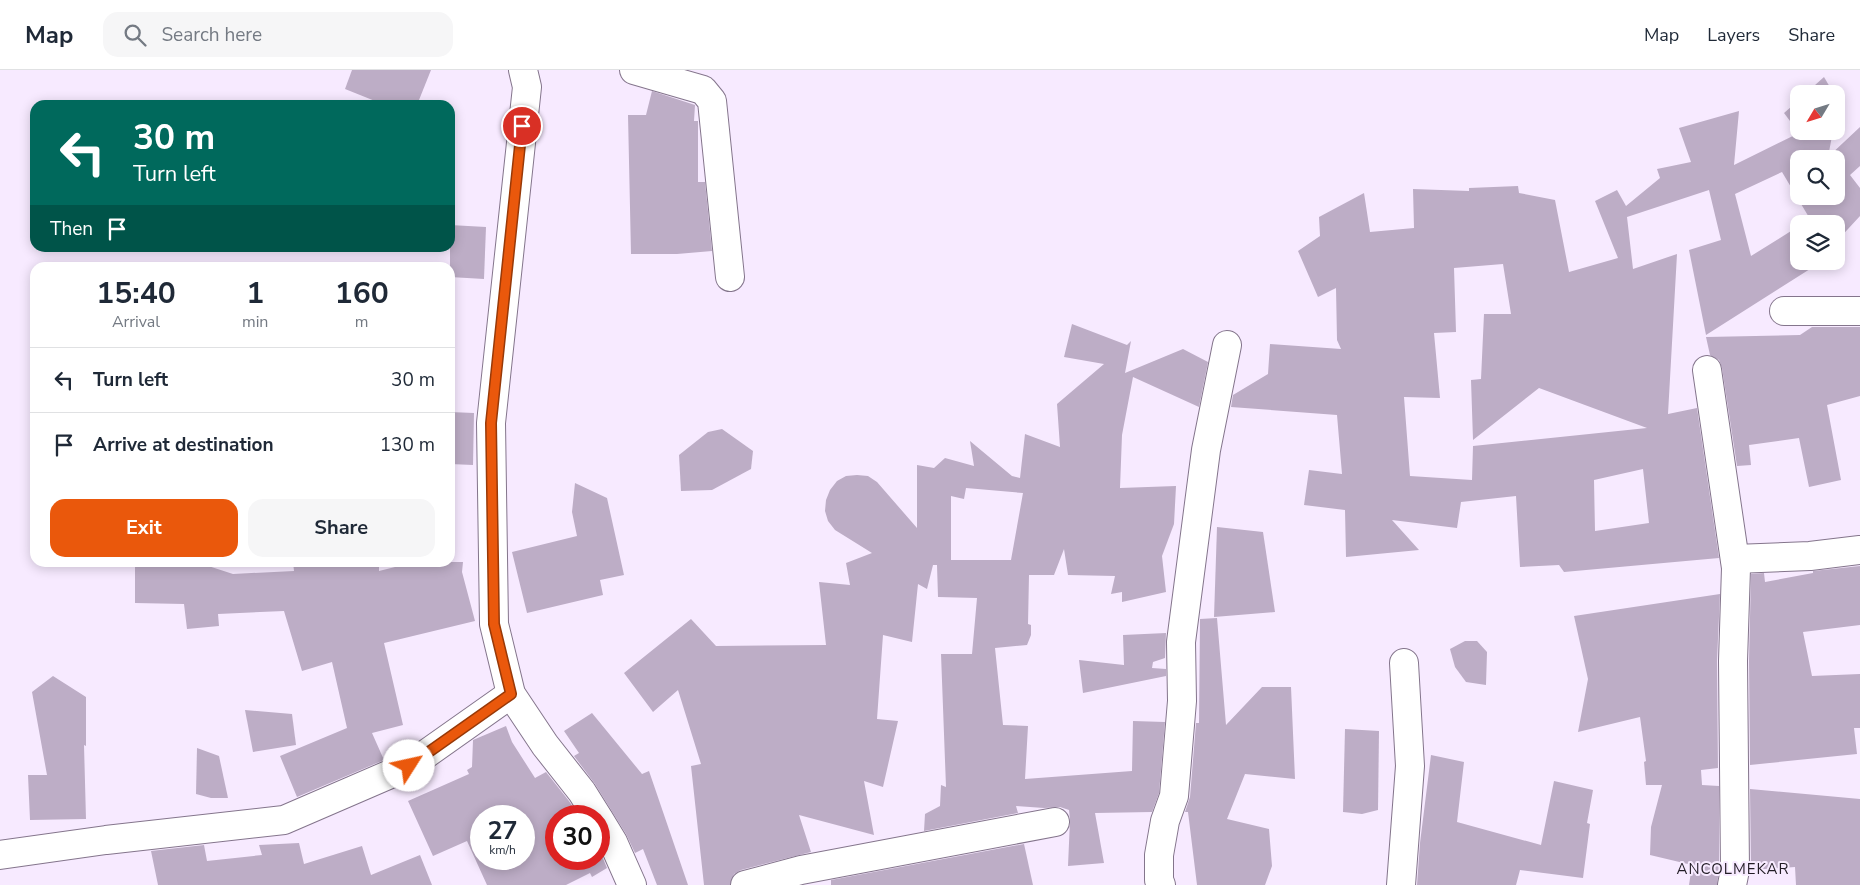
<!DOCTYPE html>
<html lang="en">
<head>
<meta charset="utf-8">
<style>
  :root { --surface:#fff; --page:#f6f6f7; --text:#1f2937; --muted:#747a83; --line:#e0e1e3; --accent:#ea580c }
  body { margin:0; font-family:"Nunito Sans",sans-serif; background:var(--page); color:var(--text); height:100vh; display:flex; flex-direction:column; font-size:19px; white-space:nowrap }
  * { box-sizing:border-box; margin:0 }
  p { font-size:16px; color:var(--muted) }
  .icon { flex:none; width:28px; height:28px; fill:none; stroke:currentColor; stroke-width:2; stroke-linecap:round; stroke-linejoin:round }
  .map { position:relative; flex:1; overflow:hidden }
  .details { position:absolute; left:30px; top:192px; width:425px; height:305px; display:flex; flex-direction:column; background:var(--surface); border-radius:15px; box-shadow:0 2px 12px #0003 }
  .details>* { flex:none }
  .hud { position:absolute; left:30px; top:30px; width:425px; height:152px; border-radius:15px; box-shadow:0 2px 12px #0003; background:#00695c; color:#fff; overflow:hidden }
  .needle { width:32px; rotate:232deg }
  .controls { position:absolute; left:1790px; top:15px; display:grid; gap:10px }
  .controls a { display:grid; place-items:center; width:55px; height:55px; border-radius:10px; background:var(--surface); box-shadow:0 2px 12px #0003; font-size:25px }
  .speed { position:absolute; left:470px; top:735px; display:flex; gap:10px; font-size:25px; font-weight:700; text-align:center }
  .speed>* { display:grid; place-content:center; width:65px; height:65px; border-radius:50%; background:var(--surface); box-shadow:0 2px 12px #0003; line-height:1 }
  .speed small { font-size:12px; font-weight:400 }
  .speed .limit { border:8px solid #d22; background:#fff; color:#111 }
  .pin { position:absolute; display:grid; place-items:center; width:42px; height:42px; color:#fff; margin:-21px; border:2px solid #fff; border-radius:50%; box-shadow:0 1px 5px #0007 }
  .me { position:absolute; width:55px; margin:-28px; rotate:55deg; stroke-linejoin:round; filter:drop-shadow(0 0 4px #0008) }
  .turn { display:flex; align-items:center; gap:18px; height:105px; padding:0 20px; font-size:22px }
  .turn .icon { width:65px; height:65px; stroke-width:2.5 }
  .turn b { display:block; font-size:35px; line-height:42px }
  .then { display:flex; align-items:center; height:48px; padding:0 20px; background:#0003; gap:10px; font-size:19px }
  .eta { display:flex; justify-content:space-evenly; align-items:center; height:85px; text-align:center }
  .eta b { font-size:30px; font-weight:700; line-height:35px }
  .button { display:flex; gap:10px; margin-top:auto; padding:10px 20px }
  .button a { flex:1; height:58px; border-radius:15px; background:var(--accent); color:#fff; font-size:20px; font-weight:700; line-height:58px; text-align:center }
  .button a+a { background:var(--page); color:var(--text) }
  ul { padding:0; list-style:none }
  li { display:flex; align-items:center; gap:15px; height:65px; padding:0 20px; border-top:1px solid var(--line) }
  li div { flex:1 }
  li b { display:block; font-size:19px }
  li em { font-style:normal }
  header { display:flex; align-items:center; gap:30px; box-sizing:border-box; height:70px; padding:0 25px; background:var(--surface); border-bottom:1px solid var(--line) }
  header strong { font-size:24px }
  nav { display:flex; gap:28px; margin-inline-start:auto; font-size:18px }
  .search { width:350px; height:45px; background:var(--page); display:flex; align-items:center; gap:12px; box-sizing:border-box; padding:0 18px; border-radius:15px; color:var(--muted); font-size:19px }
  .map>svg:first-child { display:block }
  .building { fill:#bdadc6; fill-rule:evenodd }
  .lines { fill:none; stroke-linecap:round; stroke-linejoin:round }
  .minor-casing { stroke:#84758c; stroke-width:30 }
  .minor { stroke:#fff; stroke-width:28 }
  .route-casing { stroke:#983908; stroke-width:12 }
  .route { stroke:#ea580c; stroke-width:9 }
  .labels { text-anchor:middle; stroke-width:4; stroke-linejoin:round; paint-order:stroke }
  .quarter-label { font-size:15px; letter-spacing:1px; fill:#221c25; stroke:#f7eaff }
</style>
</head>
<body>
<header>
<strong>Map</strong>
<div class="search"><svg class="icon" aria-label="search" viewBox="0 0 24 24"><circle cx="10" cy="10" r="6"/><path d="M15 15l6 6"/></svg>Search here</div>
<nav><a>Map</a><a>Layers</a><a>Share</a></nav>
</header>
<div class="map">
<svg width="1860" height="815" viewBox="0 0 1860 815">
  <rect width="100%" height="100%" fill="#f7eaff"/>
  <g class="building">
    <path d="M352 0H431L417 35H385L345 19Z"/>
    <path d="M1824 7 1834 24H1805Z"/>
    <path d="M652 21 695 35 694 51H698V112H705L712 181 677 184H631L628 45H646Z"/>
    <path d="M1799 30V61H1833L1828 87 1860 57V96L1850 105 1860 118V146L1836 172V154H1802L1810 149 1782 102 1735 124 1751 186 1799 156V191H1818L1810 199 1706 265 1689 180 1721 170 1709 120 1627 147 1633 199 1677 184 1668 344 1697 338 1719 488 1564 502 1559 495 1520 497 1516 426 1461 432 1457 458 1392 450 1419 480 1346 487 1345 440 1304 435 1309 400 1342 404 1337 345 1231 337 1233 325 1268 304 1270 274 1341 279 1337 270 1336 218 1318 227 1298 181 1320 166 1319 147 1364 123 1370 162 1414 158 1413 119 1469 121V118L1518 116 1519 123 1555 130 1569 202 1618 188 1595 131 1617 120 1626 136 1660 108 1657 99 1691 92 1679 58 1739 41 1734 95 1799 63 1784 43ZM1799 89H1836V126H1799ZM1503 194 1511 244H1484L1481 309 1471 310 1473 370 1539 318 1647 358 1473 376 1472 410 1410 406 1404 327 1440 328 1434 263 1456 262 1454 198ZM1643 399 1649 453 1595 461 1594 410Z"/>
    <path d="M450 155 486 157 484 209 450 207Z"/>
    <path d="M1072 254 1127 275 1131 271 1125 303 1183 279 1208 292 1199 337 1133 307 1122 365 1120 418 1176 416 1174 454 1162 486 1166 522 1122 532V522L1111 524 1115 506 1068 505 1064 479 1054 505H1029L1028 554 1031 555V565L1027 575 995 578 1003 655 1028 656 1025 709 1132 701 1133 651 1165 652 1159 723 1152 742 1095 743 1104 793 1068 796 1070 750 1069 740 1060 737 1044 738 1016 736 1018 743 924 761 925 744 940 736 941 715 946 717 941 584H972L977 528 938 527 937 495H933L927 519 918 514 912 572 883 565 877 649 898 651 883 717 864 711 874 765 799 745 811 782 741 800 734 804 730 815H704L691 696 701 694 678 620 653 642 624 603 691 549 716 576 826 575 819 512 850 515 846 493 872 483 835 460 828 451 825 441 826 430 830 420 837 411 846 406 857 405 868 406 877 412 917 458V395L934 398 945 388 974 396 970 371 1012 406 1020 408 1025 364 1060 377 1057 334 1104 294 1064 287ZM966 418 1023 423 1011 490H951V426L964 429Z"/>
    <path d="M1812 257H1860V326L1827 335 1841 410 1809 417 1799 368 1749 375 1751 395 1737 396 1722 298 1719 290 1710 285 1706 267 1800 265Z"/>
    <path d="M450 342 474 343 473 395 450 394Z"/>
    <path d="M722 359 753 381 751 399 712 420 681 421 679 385 708 362Z"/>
    <path d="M575 413 607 428 624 505 600 510 603 525 527 543 512 482 577 466 572 442Z"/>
    <path d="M1217 457 1263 462 1275 542 1214 547Z"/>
    <path d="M135 492H196L233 504 294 501 293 492H379V501L415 492H463L462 502 475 551 384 573 403 655 372 663 384 690 297 727 280 686 347 658 332 592 302 601 284 541 218 544 219 556 187 559 184 534 135 533Z"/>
    <path d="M1860 496V555L1803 562 1812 606 1860 604V658H1854L1857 684 1750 695 1749 591 1751 504 1764 503 1765 512 1813 503V501Z"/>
    <path d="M1720 524 1717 591 1718 698 1701 700 1702 715 1719 716V799L1717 815H1689L1692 795 1650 785 1651 757 1662 715H1646L1644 692 1646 691 1640 647 1578 662 1588 609 1574 546Z"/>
    <path d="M1217 548 1226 655 1262 617H1291L1295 709 1245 704 1227 749 1269 759 1272 796 1265 815H1197L1188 742H1185L1190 727 1196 653H1199L1200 549Z"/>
    <path d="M1166 563 1165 588 1153 592 1152 598 1166 599V606L1083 623 1079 590 1124 595 1123 565Z"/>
    <path d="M1465 571H1477L1487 582 1486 615 1466 612 1455 597 1450 579Z"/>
    <path d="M53 606 86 627V676L84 675 86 749 30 750 28 705H47L32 622Z"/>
    <path d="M245 640 292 644 296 675 253 682Z"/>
    <path d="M592 643 642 704 649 701 688 815H657L643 779 635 783 626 764 595 714 574 686 579 683 564 661Z"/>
    <path d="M506 656 512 672 535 708 546 702 569 731 579 746H556V789H599V779L607 798 592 807 590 803 566 815H487L467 771 433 786 408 731 469 704 467 700 472 697 473 670ZM481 746H524V789H481Z"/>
    <path d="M1345 659 1379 661 1378 740 1362 744 1343 742Z"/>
    <path d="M197 678 219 686 228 728H211L196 724Z"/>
    <path d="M1431 685 1464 692 1457 752 1541 775 1554 711 1593 720 1587 753 1590 754 1583 808 1520 800 1516 815H1417L1420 773Z"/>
    <path d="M1750 719 1860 729V815H1796L1795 797 1751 800Z"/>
    <path d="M299 773 304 794 362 776 371 805 420 785 432 815H158L151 781 204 775 207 791 262 785 259 775Z"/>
    <path d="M1024 774 1033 815H831V810Z"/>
  </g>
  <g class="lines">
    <g class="minor-casing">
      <g id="minor">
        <path d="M523 0 527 17 491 353 494 554 511 624 545 675 582 722 597 746"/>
        <path d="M634 0 703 20 712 31 730 207"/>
        <path d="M1784 241H1860"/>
        <path d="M1707 300 1736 498 1733 591 1735 800 1732 815"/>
        <path d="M1735 489 1810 486 1860 480"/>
        <path d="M599 749 613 772 632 815"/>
        <path d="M0 785 106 770 284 750 409 696 511 624"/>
        <path d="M745 815 801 800 1055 752"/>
        <path d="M1161 815 1159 810V785L1165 751 1174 726 1182 631 1181 572 1206 380 1227 275"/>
        <path d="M1401 815 1410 696 1404 593"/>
      </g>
    </g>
    <use href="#minor" class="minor"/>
  </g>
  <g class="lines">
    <g class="route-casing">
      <path id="route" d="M409 696 511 624 494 554 491 353 522 56"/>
    </g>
    <use href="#route" class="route"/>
  </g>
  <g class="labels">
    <g class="quarter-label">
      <text x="1733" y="804">ANCOLMEKAR</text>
    </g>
  </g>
</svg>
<div class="controls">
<a><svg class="needle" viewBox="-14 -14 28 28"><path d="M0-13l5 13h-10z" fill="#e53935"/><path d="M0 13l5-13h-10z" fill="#747a83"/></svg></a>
<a><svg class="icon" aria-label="search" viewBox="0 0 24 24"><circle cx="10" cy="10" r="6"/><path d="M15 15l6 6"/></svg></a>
<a><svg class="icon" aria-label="layers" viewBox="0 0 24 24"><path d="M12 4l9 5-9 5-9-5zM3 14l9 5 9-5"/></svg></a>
</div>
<div class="speed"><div>27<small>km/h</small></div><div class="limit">30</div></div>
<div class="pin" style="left:522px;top:56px;background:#d93025"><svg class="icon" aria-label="arrive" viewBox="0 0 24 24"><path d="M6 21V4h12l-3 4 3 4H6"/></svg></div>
<svg class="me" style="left:409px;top:696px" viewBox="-20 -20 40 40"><circle r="19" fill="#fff"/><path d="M0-13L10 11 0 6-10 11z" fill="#ea580c"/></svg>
<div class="hud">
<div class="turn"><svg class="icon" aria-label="left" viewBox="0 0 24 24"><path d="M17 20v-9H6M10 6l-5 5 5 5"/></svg><div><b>30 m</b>Turn left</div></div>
<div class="then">Then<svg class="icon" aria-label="arrive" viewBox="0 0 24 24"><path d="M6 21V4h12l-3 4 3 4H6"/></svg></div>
</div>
<section class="details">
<div class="eta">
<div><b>15:40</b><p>Arrival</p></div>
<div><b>1</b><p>min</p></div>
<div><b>160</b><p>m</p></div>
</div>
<ul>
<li><svg class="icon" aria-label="left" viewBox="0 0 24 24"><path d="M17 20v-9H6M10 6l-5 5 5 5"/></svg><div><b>Turn left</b></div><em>30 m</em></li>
<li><svg class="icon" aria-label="arrive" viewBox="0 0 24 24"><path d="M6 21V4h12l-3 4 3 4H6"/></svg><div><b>Arrive at destination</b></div><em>130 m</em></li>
</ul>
<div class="button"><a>Exit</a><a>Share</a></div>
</section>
</div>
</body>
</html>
